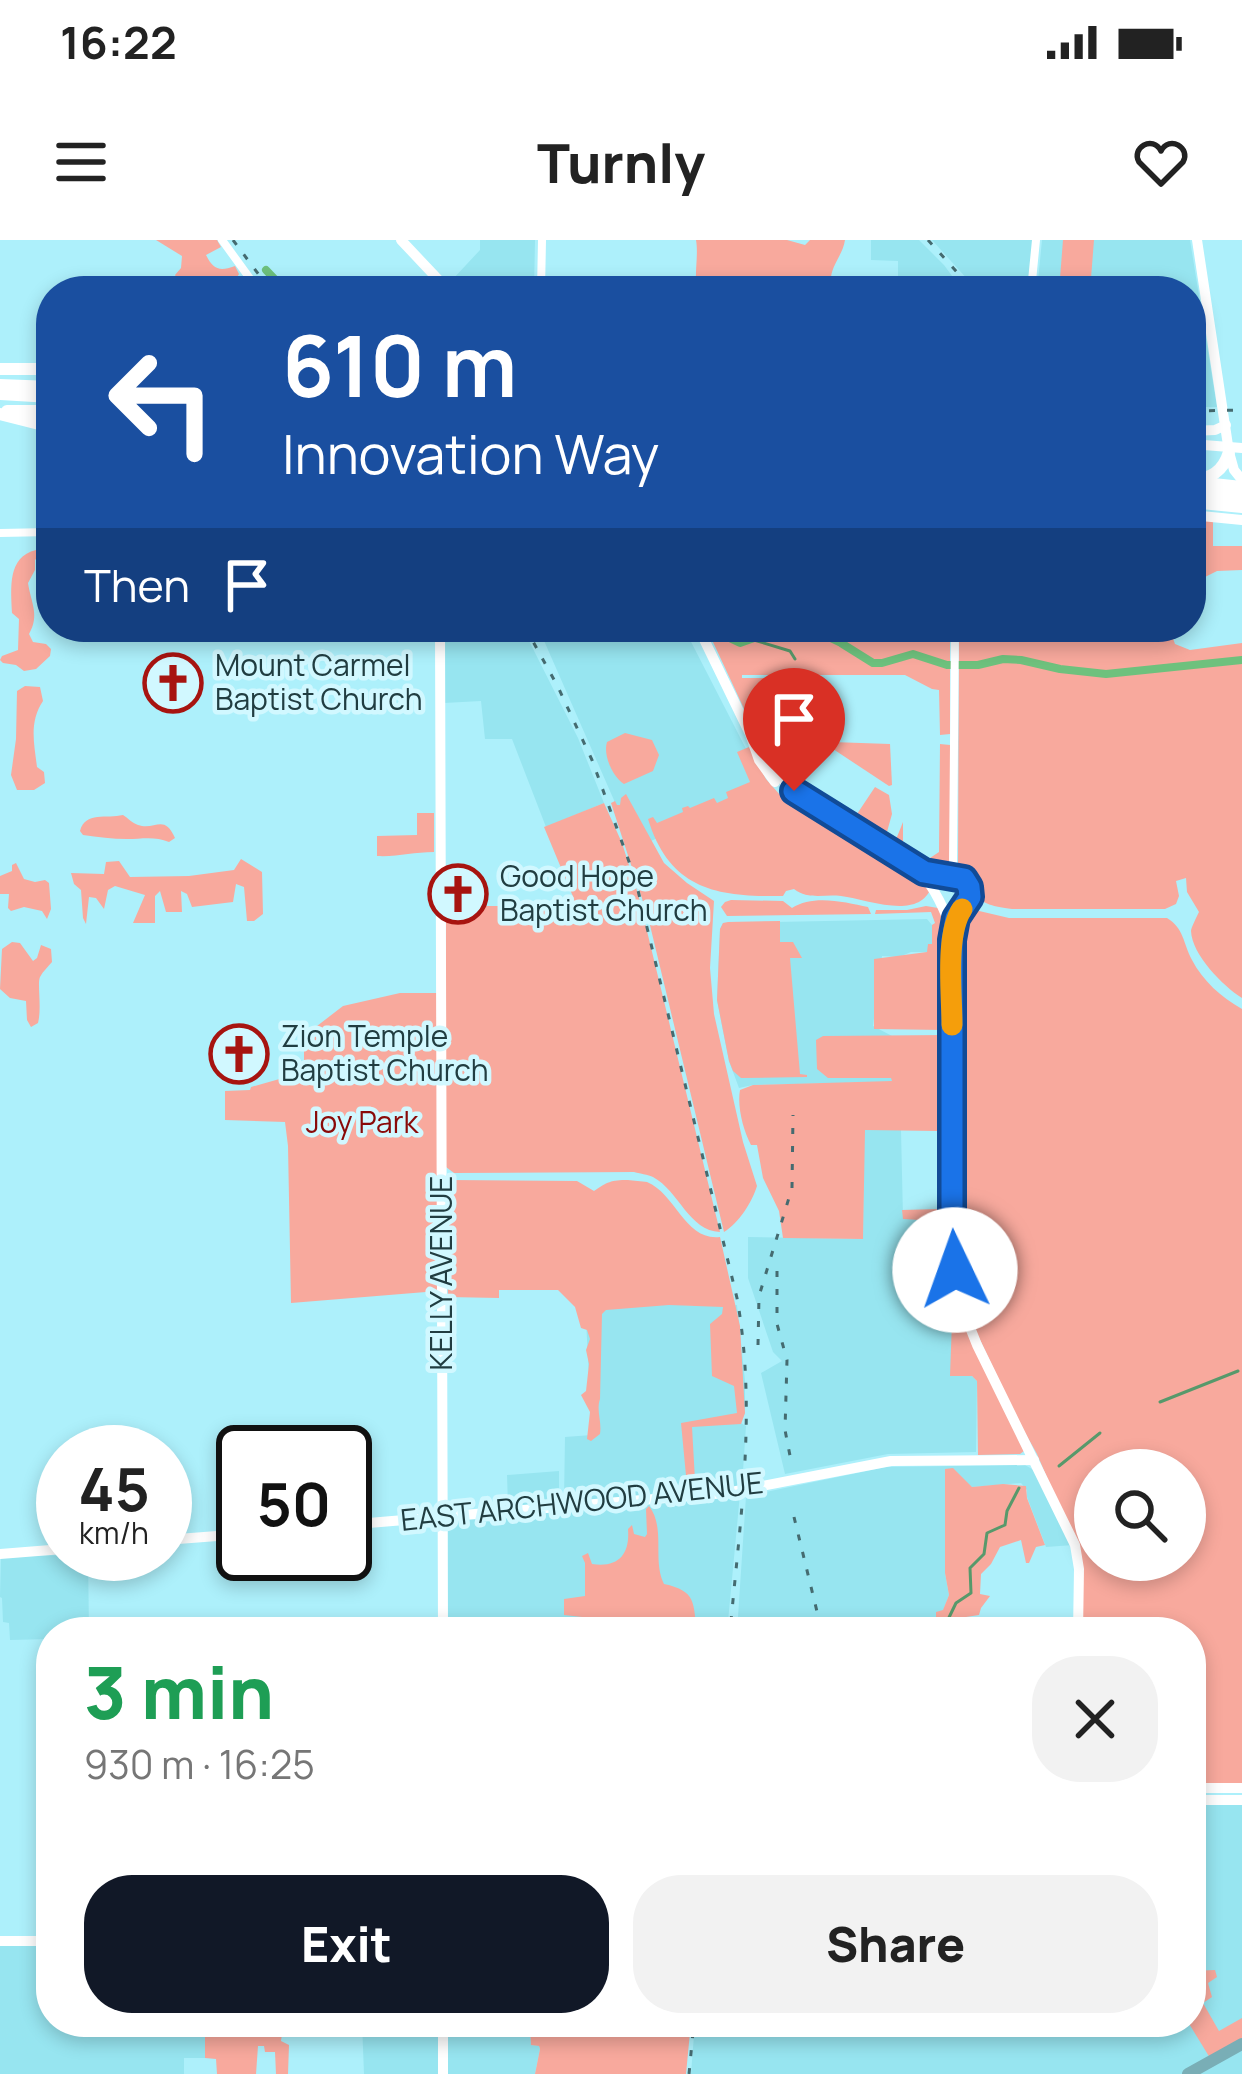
<!DOCTYPE html>
<html lang="en">
<head>
<meta charset="utf-8">
<style>
  :root { --surface:#fff; --page:#f2f2f2; --text:#222; --muted:#767676; --accent:#111827 }
  body { margin:0; font-family:Manrope,sans-serif; background:var(--page); color:var(--text); height:100vh; display:flex; flex-direction:column; font-size:45px; white-space:nowrap }
  * { box-sizing:border-box; margin:0 }
  p { font-size:39px; color:var(--muted) }
  .icon { flex:none; width:66px; height:66px; fill:none; stroke:currentColor; stroke-width:2; stroke-linecap:round; stroke-linejoin:round }
  .map { position:relative; flex:1; overflow:hidden }
  .sheet { position:absolute; left:36px; top:1377px; width:1170px; height:420px; display:flex; flex-direction:column; background:var(--surface); border-radius:48px; box-shadow:0 6px 18px #0003 }
  .sheet>* { flex:none }
  .top-card { position:absolute; left:36px; top:36px; width:1170px; height:366px; border-radius:48px; box-shadow:0 6px 18px #0003; background:#1a4fa0; color:#fff; overflow:hidden }
  .controls { position:absolute; left:1074px; top:1209px; display:grid; gap:24px }
  .controls a { display:grid; place-items:center; width:132px; height:132px; border-radius:50%; background:var(--surface); box-shadow:0 6px 18px #0003; font-size:60px }
  .speed { position:absolute; left:36px; top:1185px; display:flex; gap:24px; font-size:60px; font-weight:700; text-align:center }
  .speed>* { display:grid; place-content:center; width:156px; height:156px; border-radius:50%; background:var(--surface); box-shadow:0 6px 18px #0003; line-height:1 }
  .speed small { font-size:30px; font-weight:400 }
  .speed .limit { border:6px solid #111; border-radius:18px; background:#fff; color:#111 }
  .pin { position:absolute; display:grid; place-items:center; width:102px; height:102px; color:#fff; margin:-123px -51px; border-radius:50% 50% 50% 0; rotate:-45deg; box-shadow:0 0 12px #0007 }
  .pin .icon { rotate:45deg }
  .me { position:absolute; width:132px; margin:-66px; rotate:357deg; stroke-linejoin:round; filter:drop-shadow(0 0 9px #0008) }
  .turn { display:flex; align-items:center; gap:42px; height:252px; padding:0 48px; font-size:54px }
  .turn .icon { width:156px; height:156px; stroke-width:2.5 }
  .turn b { display:block; font-size:84px; line-height:102px }
  .then { display:flex; align-items:center; height:114px; padding:0 48px; background:#0003; gap:24px; font-size:45px }
  .round { display:grid; place-items:center; flex:none; width:126px; height:126px; border-radius:48px; background:var(--page) }
  .overview { display:flex; align-items:center; justify-content:space-between; height:204px; padding:0 48px }
  h1 { font-size:72px; font-weight:800; line-height:90px; color:#1e9e55 }
  .action { display:flex; gap:24px; margin-top:auto; padding:24px 48px }
  .action a { flex:1; height:138px; border-radius:48px; background:var(--accent); color:#fff; font-size:48px; font-weight:800; line-height:138px; text-align:center }
  .action a+a { background:var(--page); color:var(--text) }
  .status { display:flex; justify-content:space-between; align-items:center; height:84px; padding:0 60px; background:var(--surface); direction:ltr }
  .status svg { height:33px; fill:currentColor }
  header { display:flex; justify-content:space-between; align-items:center; height:156px; padding:0 48px; background:var(--surface); font-size:54px; font-weight:800 }
  .map>svg:first-child { display:block }
  .built { fill:#97e5f0 }
  .green { fill:#f8a99d; fill-rule:evenodd }
  .lines { fill:none; stroke-linecap:round; stroke-linejoin:round }
  .stream { stroke:#57996b; stroke-width:3 }
  .river { stroke:#6ec17d; stroke-width:8 }
  .taxiway { stroke:#79aeb6; stroke-width:12 }
  .minor { stroke:#fff; stroke-width:8 }
  .major { stroke:#fff; stroke-width:10 }
  .highway { stroke:#fff; stroke-width:12 }
  .rail { stroke:#456b70; stroke-width:3; stroke-dasharray:6 12; stroke-linecap:butt }
  .route-casing { stroke:#114b97; stroke-width:30 }
  .route { stroke:#1a73e8; stroke-width:21 }
  .slow { stroke:#f59e0b; stroke-width:21 }
  .labels { text-anchor:middle; stroke-width:9; stroke-linejoin:round; paint-order:stroke }
  .poi-label { font-size:30px; fill:#213d41; stroke:#d1f8ff; text-anchor:start }
  .park-label { font-size:30px; fill:#890a09; stroke:#d1f8ff }
  .street-label { font-size:30px; fill:#213d41; stroke:#d1f8ff }
</style>
</head>
<body>
<div class="status"><b>16:22</b><svg viewBox="0 0 49 12"><path d="M0 12V9h3v3zM5 12V6h3v6zM10 12V3h3v9zM15 12V0h3v12zM26 1h20v11H26zM47 4h2v5h-2z"/></svg></div>
<header><svg class="icon" aria-label="menu" viewBox="0 0 24 24"><path d="M4 6h16M4 12h16M4 18h16"/></svg>Turnly<svg class="icon" aria-label="heart" viewBox="0 0 24 24"><path d="M12 20l-8-8c-3-5 5-10 8-4 3-6 11-1 8 4z"/></svg></header>
<div class="map">
<svg width="1242" height="1834" viewBox="0 0 1242 1834">
  <rect width="100%" height="100%" fill="#adf0fb"/>
  <g class="built">
    <path d="M480 0H535L534 51H461L452 40 480 10Z"/>
    <path d="M871 0H919L944 25 963 51H920L918 37H898V21L871 20Z"/>
    <path d="M932 0H1036L1031 51H978Z"/>
    <path d="M1042 0H1190L1217 167H1191V51H1037Z"/>
    <path d="M444 387H522L578 498 604 563 546 587 512 499H485L481 461 444 463Z"/>
    <path d="M538 387H679L687 394 760 536 771 548 635 608Z"/>
    <path d="M927 679 932 685V704L928 712H911L899 717 882 716 873 786 892 796V842L753 845 739 848 729 821 717 760 720 689 723 683Z"/>
    <path d="M864 890H901L903 978 935 982 936 1022 925 1081H952L972 1136 977 1141 976 1212 888 1214 785 1234 761 1133 782 1121 773 1112 748 1038V997L863 999Z"/>
    <path d="M585 1061 706 1066 737 1065 745 1141V1173L741 1183 746 1186 742 1246 567 1262 564 1259 565 1197 592 1195Z"/>
    <path d="M1025 1225 1037 1232 1073 1305 1046 1307 1027 1257V1250L1021 1243 972 1247 945 1230V1333L949 1355 943 1371 936 1373V1392H737L746 1256 886 1227Z"/>
    <path d="M559 1231V1259L556 1263 508 1266 507 1235Z"/>
    <path d="M740 1254 727 1392H447L448 1281Z"/>
    <path d="M88 1315 89 1392H51V1399L10 1400 9 1383 3 1382 2 1358 0 1357 1 1316Z"/>
    <path d="M1191 1560H1242V1834H691L695 1782H1191Z"/>
    <path d="M0 1706H51V1782H205V1818H184V1834H0Z"/>
    <path d="M362 1782H443L438 1834H364Z"/>
    <path d="M448 1782H621L618 1787 530 1788 531 1805 539 1806 540 1809 535 1834H448Z"/>
  </g>
  <g class="green">
    <path d="M156 0H217L221 7 206 15C213 29 219 32 235 26L239 34 228 51H195L190 40 179 42 175 35 181 28 182 16Z"/>
    <path d="M696 0H787L805 5 810 0H845C843 14 833 23 831 37L846 51H698C693 39 699 16 696 0Z"/>
    <path d="M1063 0H1094L1090 51H1059Z"/>
    <path d="M1191 279 1213 280V306H1242V330L1217 331 1191 344Z"/>
    <path d="M36 310 43 312 35 320V330L28 343C31 363 40 375 29 394L33 402 46 404 51 409 50 416 36 429 24 431 16 425 3 423 0 420 2 416 18 410 19 379 12 373C11 348 7 317 36 310Z"/>
    <path d="M706 387H950V494L940 495 939 450 932 449 905 435H742V438H791L751 462 762 485 753 488Z"/>
    <path d="M959 387H1169L1175 404 1190 410 1242 403V758C1223 746 1192 715 1191 691 1191 688 1197 676 1199 672L1187 652 1186 638 1176 641 1179 656 1176 664 1165 669H1012C973 664 980 658 958 629Z"/>
    <path d="M25 446 40 447 43 461C29 482 34 503 37 527L44 532 45 543 34 550H17L11 535 16 499 17 451Z"/>
    <path d="M765 491 785 528 801 544 855 577 875 547 889 555 892 574 885 599 881 601C857 587 808 563 790 544 777 530 767 510 760 493Z"/>
    <path d="M625 493 652 500 659 515 653 531 624 544C612 536 603 515 607 502Z"/>
    <path d="M832 502 890 504 892 545 889 546 830 507Z"/>
    <path d="M940 504 950 505 951 624 948 631H926L890 606V602L897 597 903 582V602L927 620 939 612Z"/>
    <path d="M749 507 766 539 780 555 806 573 916 634 931 648C918 681 867 659 841 656 824 654 808 660 794 649L786 651 783 656C717 657 670 650 648 579L653 577 657 583 683 572 682 568 688 566 690 568 714 558 717 563 728 558 726 552 750 542 737 512Z"/>
    <path d="M626 554 664 623 687 643 714 661 710 728 714 774 743 902 757 946C752 962 739 983 724 992L648 677 611 563 615 561 617 565H620L621 558Z"/>
    <path d="M604 563 622 603 638 654 720 992C689 991 679 951 653 937 649 935 638 933 634 932L454 933 446 927V666H573L574 659 544 587Z"/>
    <path d="M417 573H434V612C413 612 398 617 377 616V596L417 595Z"/>
    <path d="M123 575C128 578 132 583 138 585 155 591 164 573 175 598L169 602C155 596 142 599 127 599 112 599 98 597 83 595L80 591C85 571 107 579 123 575Z"/>
    <path d="M241 619 262 632 263 674 254 681H247L244 647 236 644 233 662 192 667 187 654 181 651 182 672H166L160 651 155 656V683H133L145 655 115 646 108 650 104 669 96 658 89 657 86 684 83 678 81 650 74 644 71 633 104 634 106 622 119 621 130 637 189 636 234 630Z"/>
    <path d="M16 623 24 639 35 642 45 640 49 643 51 669 47 679 42 671 24 667 11 671 8 668 9 654H0V636L12 631V625Z"/>
    <path d="M731 660 783 661 792 668C813 654 845 662 868 667L871 674 727 676 721 667 725 662Z"/>
    <path d="M926 666 938 668 950 690 947 788 943 790 874 789V719L927 712 928 704H932V685L935 683 931 672 875 674 876 670H907Z"/>
    <path d="M975 670 1009 678H1167C1184 688 1183 703 1192 720 1203 741 1221 757 1242 769V1545H1191V1392H1082V1320L1037 1214 1019 1182 973 1085 959 1025 957 688 960 677ZM1095 1230H1185V1320H1095Z"/>
    <path d="M780 681V702H793L802 718H790L800 834 807 835V837L741 838 733 831 729 821 717 760 720 689 723 683 728 682Z"/>
    <path d="M12 702 20 703 33 721 37 718 41 705 51 709 52 722C48 727 43 731 40 737 37 743 42 768 38 783L31 787 27 780 26 761 10 758 0 749 2 709Z"/>
    <path d="M400 753H437L438 1051 291 1063 288 906 285 882 225 880V851L250 850 251 847 304 832V796L343 766Z"/>
    <path d="M945 795 948 797V926L944 978 938 981 903 979 902 970 938 969 937 891 865 890 863 999 783 998 779 971 763 938 757 905H751C743 890 737 866 740 850L753 845 892 841 891 838H828L817 829 816 800 823 796Z"/>
    <path d="M449 940 577 941 594 951C607 942 611 940 628 940 633 941 642 941 647 942 676 954 685 1001 720 997L740 1086 745 1173 741 1184 692 1187 695 1240 691 1249 687 1246 681 1183 737 1173 734 1146 712 1136 710 1084 722 1074 723 1067 669 1065 606 1070 602 1074 600 1159C596 1171 602 1181 600 1194L591 1201 587 1199 590 1172 581 1155 586 1151 589 1124 586 1110 590 1099 587 1090 581 1088 575 1067 558 1050H499V1058L448 1057 446 942Z"/>
    <path d="M935 991 942 993 947 999 953 1049 961 1077 1024 1211 1020 1214 978 1215 977 1141 972 1136H950L952 1081 925 1082V1032L936 1021Z"/>
    <path d="M953 1228 972 1247 1003 1244 1026 1246 1027 1258 1045 1305 1036 1307 1029 1323H1026L1021 1300 1000 1307 991 1324 981 1334 980 1354 990 1356 981 1368 979 1375 953 1379 947 1392H936V1372L943 1370 949 1355 945 1333V1229Z"/>
    <path d="M649 1266C666 1288 652 1320 664 1344 697 1351 693 1363 697 1392H627L619 1381 564 1375V1359L585 1356V1323L582 1316 588 1313 592 1324C619 1328 630 1314 628 1289L632 1285 634 1294 645 1297 647 1294 646 1269Z"/>
    <path d="M1215 1730 1217 1737 1208 1743 1212 1757 1203 1763 1219 1791 1242 1778V1801L1210 1818 1188 1782H1191V1731Z"/>
    <path d="M205 1782H280L283 1787 281 1801 289 1805 288 1834H276L275 1812H265L264 1806H258L256 1834H217L216 1819 205 1818Z"/>
    <path d="M621 1782H691L686 1834H535L540 1809 539 1806 531 1805 530 1788 617 1787Z"/>
  </g>
  <g class="lines">
    <g class="stream">
      <path d="M826 396 827 387"/>
      <path d="M754 400 790 411 795 419"/>
      <path d="M1160 1162 1238 1131"/>
      <path d="M1059 1226 1100 1193"/>
      <path d="M942 1392 956 1363 971 1353 970 1328 984 1314 987 1293 1005 1285 1007 1271 1019 1248"/>
    </g>
    <g class="river">
      <path d="M266 30 286 51"/>
      <path d="M794 387 816 391 841 403 873 423H882L913 414 947 425H978L1003 419 1021 420 1060 429 1106 434 1242 420"/>
      <path d="M723 395 740 403 785 387"/>
    </g>
    <path class="taxiway" d="M1188 1834 1242 1804"/>
    <g class="minor">
      <path d="M222 0 259 51"/>
      <path d="M541 51 542 0"/>
      <path d="M1031 51 1036 0"/>
      <path d="M0 293 51 292"/>
      <path d="M955 387 953 623 957 636"/>
    </g>
    <g class="major">
      <path d="M401 0 449 51"/>
      <path d="M1197 0 1229 212 1234 230 1242 240"/>
      <path d="M1191 191 1215 190 1226 185"/>
      <path d="M1191 204 1242 208"/>
      <path d="M1191 275 1242 280"/>
      <path d="M440 387 443 1392"/>
      <path d="M698 387 750 494 759 520 775 542"/>
      <path d="M753 500 759 505 780 537 806 561 924 632 957 636 969 647V659L956 679 952 700C952 768 952 836 952 904 953 973 948 1040 977 1105L1075 1305 1079 1329 1078 1392"/>
      <path d="M921 636C933 643 947 675 951 690"/>
      <path d="M345 1285 726 1253 891 1221 1034 1220"/>
      <path d="M165 1300 243 1294"/>
      <path d="M0 1314 63 1309"/>
      <path d="M1191 1548H1242"/>
      <path d="M1191 1560H1242"/>
      <path d="M0 1701H51"/>
      <path d="M443 1834V1782"/>
    </g>
    <g class="highway">
      <path d="M0 129H51"/>
      <path d="M0 145 51 147"/>
      <path d="M0 154 51 157"/>
      <path d="M7 171H51"/>
      <path d="M0 174 51 187"/>
      <path d="M1191 241C1211 238 1223 232 1229 212"/>
      <path d="M1204 243 1242 247"/>
      <path d="M1191 251 1242 256"/>
      <path d="M1191 262 1242 267"/>
    </g>
    <g class="rail">
      <path d="M233 0 271 51"/>
      <path d="M928 0 974 51"/>
      <path d="M1191 171 1242 170"/>
      <path d="M525 387 558 447 592 520 635 638 737 1058C757 1170 740 1280 730 1392"/>
      <path d="M777 1031V1084L787 1120 785 1190 792 1226"/>
      <path d="M758 1105 759 1056 792 948 793 875"/>
      <path d="M794 1277 822 1392"/>
      <path d="M689 1834 694 1782"/>
    </g>
  </g>
  <g class="lines">
    <g class="route-casing">
      <path id="route" d="M794 551 924 632 964 639 969 647 970 657 956 678 952 700V990L955 1030"/>
    </g>
    <use href="#route" class="route"/>
    <path class="slow" d="M952 785C952 754 945 694 962 669"/>
  </g>
  <defs>
    <g id="church-ring" transform="scale(3)"><circle r="9.5" fill="#d1f8ff" stroke="#a71410" stroke-width="1.5"/><path d="M-1.2-6h2.4v3.5h3.3v2.4h-3.3V6h-2.4V-.1h-3.3v-2.4h3.3Z" fill="#a71410"/></g>
  </defs>
  <g fill-rule="evenodd">
    <use href="#church-ring" x="173" y="443"/>
    <use href="#church-ring" x="458" y="654"/>
    <use href="#church-ring" x="239" y="814"/>
  </g>
  <g class="labels">
    <g class="poi-label">
      <text x="215" y="436">Mount Carmel<tspan x="215" dy="34">Baptist Church</tspan></text>
      <text x="500" y="647">Good Hope<tspan x="500" dy="34">Baptist Church</tspan></text>
      <text x="281" y="807">Zion Temple<tspan x="281" dy="34">Baptist Church</tspan></text>
    </g>
    <g class="park-label">
      <text x="362" y="893">Joy Park</text>
    </g>
    <g class="street-label">
      <text transform="translate(442 1033) rotate(-90)" y="10">KELLY AVENUE</text>
      <text transform="translate(582 1262) rotate(-6)" y="10">EAST ARCHWOOD AVENUE</text>
    </g>
  </g>
</svg>
<div class="controls">
<a><svg class="icon" aria-label="search" viewBox="0 0 24 24"><circle cx="10" cy="10" r="6"/><path d="M15 15l6 6"/></svg></a>
</div>
<div class="speed"><div>45<small>km/h</small></div><div class="limit">50</div></div>
<div class="pin" style="left:794px;top:551px;background:#d93025"><svg class="icon" aria-label="arrive" viewBox="0 0 24 24"><path d="M6 21V4h12l-3 4 3 4H6"/></svg></div>
<svg class="me" style="left:955px;top:1030px" viewBox="-20 -20 40 40"><circle r="19" fill="#fff"/><path d="M0-13L10 11 0 6-10 11z" fill="#1a73e8"/></svg>
<div class="top-card">
<div class="turn"><svg class="icon" aria-label="left" viewBox="0 0 24 24"><path d="M17 20v-9H6M10 6l-5 5 5 5"/></svg><div><b>610 m</b>Innovation Way</div></div>
<div class="then">Then<svg class="icon" aria-label="arrive" viewBox="0 0 24 24"><path d="M6 21V4h12l-3 4 3 4H6"/></svg></div>
</div>
<section class="sheet">
<div class="overview"><div><h1>3 min</h1><p>930 m · 16:25</p></div><a class="round"><svg class="icon" aria-label="close" viewBox="0 0 24 24"><path d="M6 6l12 12M18 6L6 18"/></svg></a></div>
<div class="action"><a>Exit</a><a>Share</a></div>
</section>
</div>
</body>
</html>
